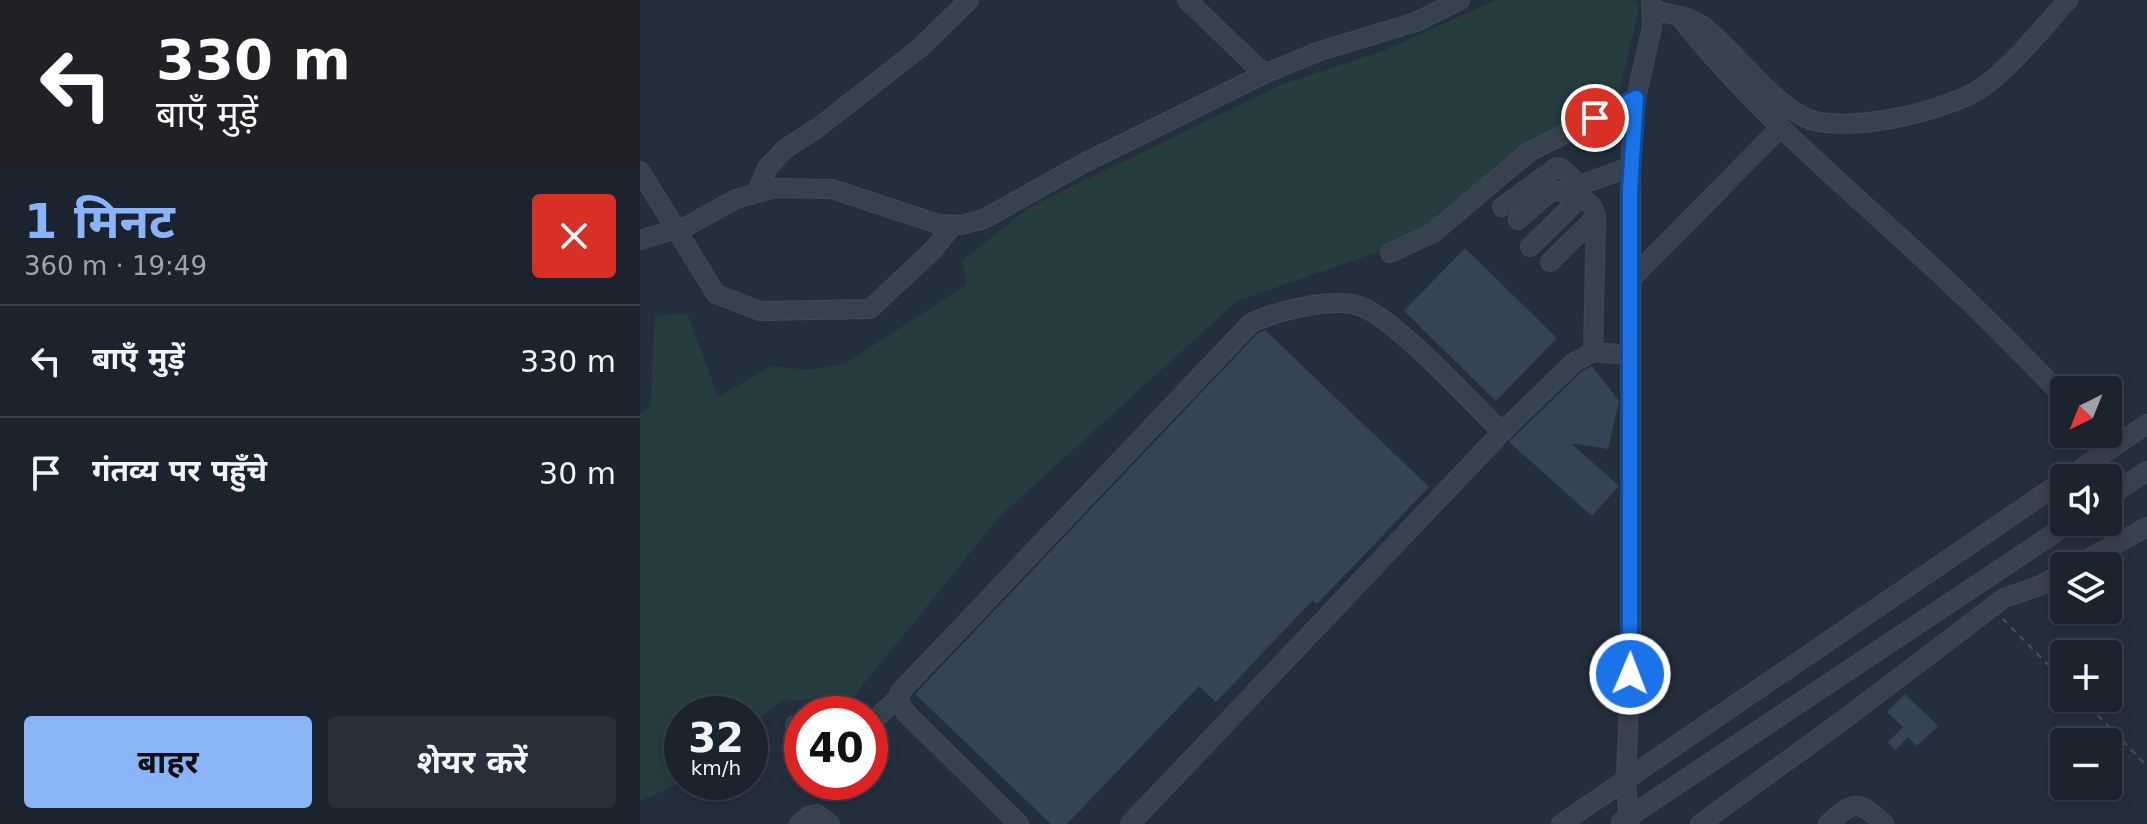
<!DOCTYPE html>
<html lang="hi">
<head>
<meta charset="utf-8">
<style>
  :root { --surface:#1b232e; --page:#282f3a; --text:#f1f3f6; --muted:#a0a4aa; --line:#39404a; --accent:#8ab4f8 }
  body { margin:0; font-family:"DejaVu Sans","Noto Sans Devanagari",sans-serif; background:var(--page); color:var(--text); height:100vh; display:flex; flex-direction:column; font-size:30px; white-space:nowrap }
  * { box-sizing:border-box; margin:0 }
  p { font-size:26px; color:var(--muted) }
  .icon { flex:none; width:44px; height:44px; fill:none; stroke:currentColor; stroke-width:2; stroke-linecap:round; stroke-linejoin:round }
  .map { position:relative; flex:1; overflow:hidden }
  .drawer { display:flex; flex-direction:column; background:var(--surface); width:640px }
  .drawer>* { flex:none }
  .guide { background:#202124; color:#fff; overflow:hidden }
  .needle { width:52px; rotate:223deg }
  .fabs { position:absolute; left:1410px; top:376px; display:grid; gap:16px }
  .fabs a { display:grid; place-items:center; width:72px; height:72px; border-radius:8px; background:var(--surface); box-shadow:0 4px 12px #0003,0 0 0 2px var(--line); font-size:40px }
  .speed { position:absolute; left:24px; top:696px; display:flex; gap:16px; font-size:40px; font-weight:700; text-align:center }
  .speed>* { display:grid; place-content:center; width:104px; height:104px; border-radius:50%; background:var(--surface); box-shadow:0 4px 12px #0003,0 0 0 2px var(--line); line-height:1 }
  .speed small { font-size:20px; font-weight:400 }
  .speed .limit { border:12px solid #d22; background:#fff; color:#111 }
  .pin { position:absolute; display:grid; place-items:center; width:68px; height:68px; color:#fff; margin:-34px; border:4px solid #fff; border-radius:50%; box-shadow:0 2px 8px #0007 }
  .me { position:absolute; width:88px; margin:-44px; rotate:1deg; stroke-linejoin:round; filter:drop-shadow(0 0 6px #0008) }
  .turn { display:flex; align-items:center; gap:28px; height:168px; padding:0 24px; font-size:36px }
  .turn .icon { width:104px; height:104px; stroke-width:2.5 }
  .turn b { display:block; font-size:56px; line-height:68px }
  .round { display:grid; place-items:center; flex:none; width:84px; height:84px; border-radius:8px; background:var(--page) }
  .summary { display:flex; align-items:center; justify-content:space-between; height:136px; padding:0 24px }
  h1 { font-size:48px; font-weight:700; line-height:60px; color:var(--accent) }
  .primary-button { display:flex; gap:16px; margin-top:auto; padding:16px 24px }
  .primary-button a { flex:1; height:92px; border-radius:8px; background:var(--accent); color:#111; font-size:32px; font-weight:700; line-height:92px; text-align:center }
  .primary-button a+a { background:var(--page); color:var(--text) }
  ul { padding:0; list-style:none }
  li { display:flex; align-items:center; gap:24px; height:112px; padding:0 24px; border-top:2px solid var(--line) }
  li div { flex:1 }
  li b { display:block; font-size:30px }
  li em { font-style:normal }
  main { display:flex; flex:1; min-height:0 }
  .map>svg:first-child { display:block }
  .green { fill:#263c3f }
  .building { fill:#364354 }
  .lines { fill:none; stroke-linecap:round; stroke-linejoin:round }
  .minor-casing { stroke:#414a57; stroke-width:20 }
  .path { stroke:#3f5557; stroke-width:2; stroke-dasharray:6 6; stroke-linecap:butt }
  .minor { stroke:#38414e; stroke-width:18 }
  .route-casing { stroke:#114b97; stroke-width:20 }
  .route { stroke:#1a73e8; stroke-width:14 }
</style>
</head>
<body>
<main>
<section class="drawer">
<div class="guide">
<div class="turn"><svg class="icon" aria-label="left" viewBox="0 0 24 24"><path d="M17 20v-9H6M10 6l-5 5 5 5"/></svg><div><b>330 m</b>बाएँ मुड़ें</div></div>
</div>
<div class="summary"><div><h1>1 मिनट</h1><p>360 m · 19:49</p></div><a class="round" style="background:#d93025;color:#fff"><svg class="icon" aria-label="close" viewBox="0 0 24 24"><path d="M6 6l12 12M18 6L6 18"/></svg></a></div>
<ul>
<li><svg class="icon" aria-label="left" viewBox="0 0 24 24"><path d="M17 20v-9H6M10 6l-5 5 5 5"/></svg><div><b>बाएँ मुड़ें</b></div><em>330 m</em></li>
<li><svg class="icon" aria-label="arrive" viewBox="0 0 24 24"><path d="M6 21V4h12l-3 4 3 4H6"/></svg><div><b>गंतव्य पर पहुँचे</b></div><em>30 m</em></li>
</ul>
<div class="primary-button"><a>बाहर</a><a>शेयर करें</a></div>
</section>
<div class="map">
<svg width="1507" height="824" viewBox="0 0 1507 824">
  <rect width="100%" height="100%" fill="#242f3e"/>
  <path class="green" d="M856 0H996L999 7 972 125 914 148 787 235 597 301 360 516 214 696 141 701 110 726V714H42V782L0 801V414L10 406 15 316 47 313 78 397 132 366 168 370 205 364 327 284 322 261 390 207 638 86 743 51Z"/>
  <g class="building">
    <path d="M825 248 917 338 856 401 764 311Z"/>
    <path d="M625 330 789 487 677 604 673 600 576 702 559 686 427 824H411L275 694 618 333Z"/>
    <path d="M952 366 979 401 968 449 931 443 979 486 952 516 869 442 940 373Z"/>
    <path d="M1265 694 1298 726 1277 746 1268 737 1255 750 1248 742 1263 727 1247 712Z"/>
  </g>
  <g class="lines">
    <g class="minor-casing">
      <g id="minor">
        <path d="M547 0 624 74"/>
        <path d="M1013 10 1047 18 1063 26C1097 54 1124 94 1162 116 1199 137 1309 111 1343 87 1375 64 1401 29 1428 0"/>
        <path d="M1039 16C1115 113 1209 189 1299 273 1342 313 1383 355 1424 397"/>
        <path d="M0 171 76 294 120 311 230 309 293 250 313 225"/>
        <path d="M117 192 127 168 145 149 179 127 281 47 329 0"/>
        <path d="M862 207 917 167 921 168 940 185 990 167"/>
        <path d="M878 220 912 190C931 195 952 195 956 217L953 352"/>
        <path d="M0 240 47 226 96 199 134 188 192 189 298 224 321 225 344 219 444 163 624 74 680 51 776 22 820 0"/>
        <path d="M890 247 941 197"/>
        <path d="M750 253 793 233 889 152 996 98"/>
        <path d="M910 262 956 217"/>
        <path d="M992 278 1139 129"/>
        <path d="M1427 478 1507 424"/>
        <path d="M1468 497 1507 471"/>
        <path d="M1435 566 1507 527"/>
        <path d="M230 724 259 697"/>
        <path d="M155 725 162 732"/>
        <path d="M981 822 1431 522"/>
        <path d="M159 824 169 816 177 814 190 824"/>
        <path d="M379 824 266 713 260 703V692L611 323C637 311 692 297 719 306 754 317 831 402 862 432"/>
        <path d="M490 824 862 432 933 363 953 352 991 355"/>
        <path d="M921 824 1424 480"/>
        <path d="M989 824 986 780 991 647V146L996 98 1012 27 1011 0"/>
        <path d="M1060 824 1202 721 1364 598 1399 586 1424 572"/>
        <path d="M1188 824C1213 801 1219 799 1244 824"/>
      </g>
    </g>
    <g class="path">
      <path d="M1363 619 1424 681"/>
      <path d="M1441 698 1507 766"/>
    </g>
    <use href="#minor" class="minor"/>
  </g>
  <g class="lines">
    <g class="route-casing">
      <path id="route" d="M955 118 996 98 990 190V674"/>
    </g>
    <use href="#route" class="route"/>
  </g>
</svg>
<div class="fabs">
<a><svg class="needle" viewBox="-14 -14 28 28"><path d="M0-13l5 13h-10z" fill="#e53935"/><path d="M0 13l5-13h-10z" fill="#a0a4aa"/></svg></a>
<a><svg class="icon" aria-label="sound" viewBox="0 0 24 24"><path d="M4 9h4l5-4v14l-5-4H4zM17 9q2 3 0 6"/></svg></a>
<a><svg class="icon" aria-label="layers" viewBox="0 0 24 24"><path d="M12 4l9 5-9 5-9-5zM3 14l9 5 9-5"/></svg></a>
<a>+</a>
<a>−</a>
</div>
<div class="speed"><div>32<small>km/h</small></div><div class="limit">40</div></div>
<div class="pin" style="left:955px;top:118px;background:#d93025"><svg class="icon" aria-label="arrive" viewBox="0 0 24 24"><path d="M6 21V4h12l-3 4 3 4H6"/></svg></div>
<svg class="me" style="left:990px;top:674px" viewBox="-20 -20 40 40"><circle r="17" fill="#1a73e8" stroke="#fff" stroke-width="3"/><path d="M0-11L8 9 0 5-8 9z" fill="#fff"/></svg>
</div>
</main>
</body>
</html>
